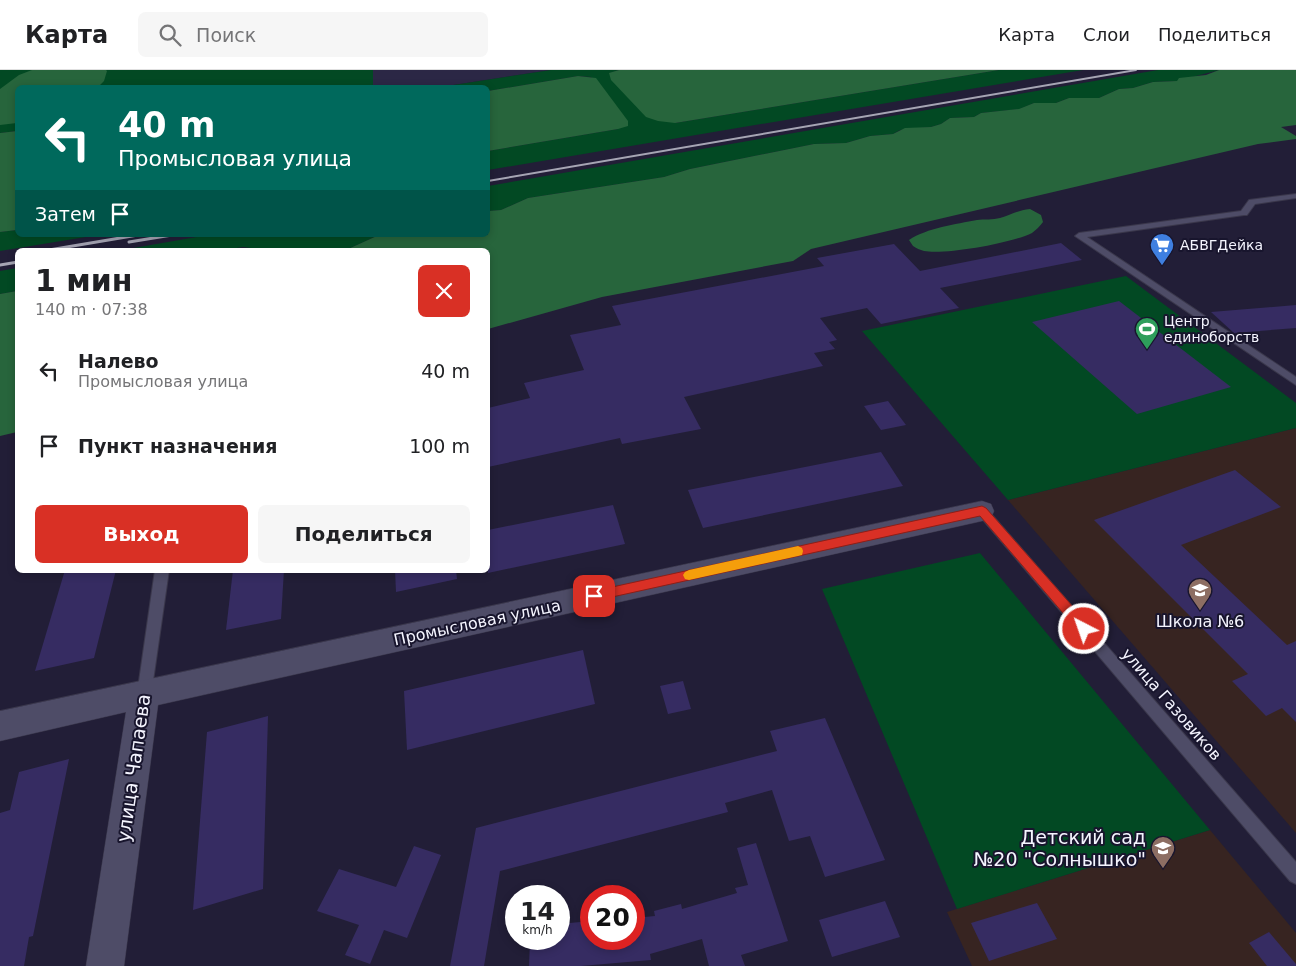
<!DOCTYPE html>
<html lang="ru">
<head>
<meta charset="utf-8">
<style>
  :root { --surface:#fff; --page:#f6f6f6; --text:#202124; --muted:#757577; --line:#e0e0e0; --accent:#d93025 }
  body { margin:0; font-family:"DejaVu Sans",sans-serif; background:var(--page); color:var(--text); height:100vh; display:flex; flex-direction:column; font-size:19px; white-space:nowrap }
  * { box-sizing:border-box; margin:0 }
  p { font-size:16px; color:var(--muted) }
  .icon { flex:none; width:28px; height:28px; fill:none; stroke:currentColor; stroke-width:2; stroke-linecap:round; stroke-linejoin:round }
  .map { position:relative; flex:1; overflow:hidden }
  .sheet { position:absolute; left:15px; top:178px; width:475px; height:325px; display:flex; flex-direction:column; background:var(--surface); border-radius:8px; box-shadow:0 2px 8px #0003 }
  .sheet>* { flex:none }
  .guide { position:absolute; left:15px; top:15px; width:475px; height:152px; border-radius:8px; box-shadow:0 2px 8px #0003; background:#00695c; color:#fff; overflow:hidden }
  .speed { position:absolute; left:505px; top:815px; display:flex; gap:10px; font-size:25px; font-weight:700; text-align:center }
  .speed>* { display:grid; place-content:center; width:65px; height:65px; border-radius:50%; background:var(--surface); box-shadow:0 2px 8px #0003; line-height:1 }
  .speed small { font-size:12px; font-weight:400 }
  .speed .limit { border:8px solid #d22; background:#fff; color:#111 }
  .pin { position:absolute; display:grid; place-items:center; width:42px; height:42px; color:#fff; margin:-21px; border-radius:10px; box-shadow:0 2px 8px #0006 }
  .me { position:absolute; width:55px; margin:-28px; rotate:319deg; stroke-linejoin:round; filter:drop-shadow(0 0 4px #0008) }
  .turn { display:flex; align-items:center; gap:18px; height:105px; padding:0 20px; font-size:22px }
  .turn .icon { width:65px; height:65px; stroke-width:2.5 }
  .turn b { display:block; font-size:35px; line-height:42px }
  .then { display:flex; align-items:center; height:48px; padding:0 20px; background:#0003; gap:10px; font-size:19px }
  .round { display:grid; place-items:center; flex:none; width:52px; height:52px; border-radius:8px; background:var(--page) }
  .head { display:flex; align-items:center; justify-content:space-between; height:85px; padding:0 20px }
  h1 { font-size:30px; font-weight:600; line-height:38px }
  .cta { display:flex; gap:10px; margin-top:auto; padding:10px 20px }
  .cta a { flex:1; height:58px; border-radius:8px; background:var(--accent); color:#fff; font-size:20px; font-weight:600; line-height:58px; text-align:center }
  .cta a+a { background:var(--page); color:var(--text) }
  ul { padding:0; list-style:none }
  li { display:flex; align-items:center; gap:15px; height:75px; padding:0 20px }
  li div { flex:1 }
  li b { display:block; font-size:19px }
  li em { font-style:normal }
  header { display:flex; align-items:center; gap:30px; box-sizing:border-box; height:70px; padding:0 25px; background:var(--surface); border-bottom:1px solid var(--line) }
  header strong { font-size:24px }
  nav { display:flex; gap:28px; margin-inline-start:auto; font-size:18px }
  .search { width:350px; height:45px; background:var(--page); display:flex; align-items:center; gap:12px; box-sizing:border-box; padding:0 18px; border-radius:8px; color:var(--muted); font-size:19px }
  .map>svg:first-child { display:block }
  .built { fill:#2b2745 }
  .education { fill:#372421 }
  .green { fill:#024923 }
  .forest { fill:#27653c }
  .building { fill:#362c62 }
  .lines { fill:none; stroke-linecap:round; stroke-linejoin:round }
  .lane-casing { stroke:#3a374b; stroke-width:2 }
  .street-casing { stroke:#3a374b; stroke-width:1 }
  .lane { fill:#4e4c67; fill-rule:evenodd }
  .street { fill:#4e4c67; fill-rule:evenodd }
  .rail-far1 { stroke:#a6a5b4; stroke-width:2 }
  .rail { stroke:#a6a5b4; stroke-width:3 }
  .route { fill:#d93025; stroke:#8d1f18 }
  .slow { fill:#f59e0b }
  .labels { text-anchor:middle; stroke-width:4; stroke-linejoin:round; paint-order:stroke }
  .far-poi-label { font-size:14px; fill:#f4f4fe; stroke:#18152d; text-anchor:start }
  .poi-label { font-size:16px; fill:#f4f4fe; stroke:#18152d }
  .street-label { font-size:16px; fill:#f4f4fe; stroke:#18152d }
  .near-street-label { font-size:19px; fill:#f4f4fe; stroke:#18152d }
  .near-poi-label { font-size:19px; fill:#f4f4fe; stroke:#18152d; text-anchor:end }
</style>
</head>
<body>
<header>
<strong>Карта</strong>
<div class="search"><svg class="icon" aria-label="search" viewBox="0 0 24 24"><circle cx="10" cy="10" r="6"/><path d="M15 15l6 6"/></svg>Поиск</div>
<nav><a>Карта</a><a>Слои</a><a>Поделиться</a></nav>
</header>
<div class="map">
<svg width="1296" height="896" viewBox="0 0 1296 896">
  <rect width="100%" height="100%" fill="#221e37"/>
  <path class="built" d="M373 0H551L434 18 373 17Z"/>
  <g class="education">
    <path d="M1296 358V763L1008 430Z"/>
    <path d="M1210 760 1296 863V896H972L947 842Z"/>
  </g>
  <g class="green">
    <path d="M0 0H373V18H18L17 61 0 63Z"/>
    <path d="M551 0H619L610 3 675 53 999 0H1083L488 100V81L618 59 591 7 578 6 488 21V18H434Z"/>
    <path d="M1158 0H1219L1177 11 1153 12 1133 18 1119 19 1099 28H1069L1056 33H1034L1020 39 981 43 974 47 950 48 941 54 931 57 900 60 893 64 870 66 846 73 814 74 690 99 664 107 528 128 501 140 488 141V116Z"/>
    <path d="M17 160 18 165H98L0 181V162Z"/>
    <path d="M208 165H379L346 180H264L243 177 224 180H122Z"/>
    <path d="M17 198V221L0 224V201Z"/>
    <path d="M1126 206 1296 333V358L1008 430 862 261Z"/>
    <path d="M980 483 1210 760 957 839 822 519Z"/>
  </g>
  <g class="forest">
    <path d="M32 0H106L107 1 104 11 98 17 18 18 17 53 0 55V19L19 5Z"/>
    <path d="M619 0H999L675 53 658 51 646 47 611 10 609 3Z"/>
    <path d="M1219 0H1296V55L1281 57 1296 66V69L1258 74 811 179 793 191 602 227 488 259V180H346L379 165H488V141L501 140 528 128 664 107 690 99 814 74 846 73 870 66 893 64 905 58 931 57 941 54 950 48 974 47 981 43 1019 39 1034 33H1056L1069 28H1099L1119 19 1133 18 1153 12 1177 11 1179 8 1206 5Z"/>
    <path d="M578 6 596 8 628 51V56L618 59 488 81V21Z"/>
    <path d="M17 61V160L0 162V63Z"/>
    <path d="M1030 139 1041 145 1043 152C1040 156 1036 160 1032 163 1012 173 945 185 924 181 920 180 916 178 913 176L909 170C927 158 956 154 977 150 984 149 993 150 1000 148 1011 145 1018 140 1030 139Z"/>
    <path d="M17 221V362L0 366V224Z"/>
  </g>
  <g class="building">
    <path d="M1061 173 1082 190 940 218 959 238 881 254 867 238 820 248 837 270 829 272 835 279 814 283 823 296 684 327 701 359 622 374 620 368 488 397V338L530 328 524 313 584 300 570 265 621 255 612 236 824 196 817 188 894 174 920 201Z"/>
    <path d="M1119 231 1231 317 1137 344 1032 252Z"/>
    <path d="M1296 235V258L1234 263 1211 242Z"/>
    <path d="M888 331 906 355 881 360 864 336Z"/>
    <path d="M881 382 903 416 703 458 688 420Z"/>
    <path d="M1235 400 1281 437 1181 475 1287 575 1296 571V652L1282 638 1266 646 1232 611 1248 604 1094 450Z"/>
    <path d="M613 435 625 474 488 503V460Z"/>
    <path d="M65 500H116L94 588 35 601Z"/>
    <path d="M233 500H284L281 549 226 560Z"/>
    <path d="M395 500H456L457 509 396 522Z"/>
    <path d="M583 580 595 634 407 680 404 621Z"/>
    <path d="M683 611 691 639 668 644 660 616Z"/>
    <path d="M268 646 263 819 193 840 207 662Z"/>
    <path d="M825 648 885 790 825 807 810 766 789 771 772 720 725 733 728 742 500 801 484 896H450L476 758 777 681 770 661Z"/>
    <path d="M69 689 33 866 29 867 24 896H0V743L10 740 19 702Z"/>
    <path d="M756 773 788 871 741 885 745 896H709L702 869 650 884 651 890 581 896H529L530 869H559V854L591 851V869H634V848L655 846 654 841 681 834 682 839 737 823 735 818 748 815 737 778Z"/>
    <path d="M414 776 441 785 407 868 384 860 370 894 345 885 359 855 317 841 339 799 396 817Z"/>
    <path d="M885 831 900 867 832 887 819 850Z"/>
    <path d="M1037 833 1057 869 989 891 971 853Z"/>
    <path d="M1269 862 1296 894V896H1267L1249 873Z"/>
  </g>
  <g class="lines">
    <g class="lane-casing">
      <g id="lane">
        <path d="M1296 124V128L1255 134 1247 145H1244L1087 167 1296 307V315L1075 166 1079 163 1241 141 1249 130Z"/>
        <path d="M982 436 986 438 1296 792V814L1290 811 978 444 976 441 978 438Z"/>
        <path d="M155 500H169L151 625 149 630 144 632 139 630 137 625Z"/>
      </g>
    </g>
    <g class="street-casing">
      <path id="street" d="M982 431 991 434 994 441 991 448 982 451 158 635 124 896H86L126 642 0 671V641Z"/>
    </g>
    <use href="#lane" class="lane"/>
    <use href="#street" class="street"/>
    <path class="rail-far1" d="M488 111 1136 0"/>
    <g class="rail">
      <path d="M129 172 172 165"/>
      <path d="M49 180 138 165"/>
      <path d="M0 195 18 192"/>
    </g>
  </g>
  <path class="route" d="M982 436 986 438 1089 555 1091 559 1089 563 1084 565 1080 563 980 446 594 531 590 530 588 526 590 522 594 521Z"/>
  <path class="slow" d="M798 476 802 478 803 481 802 485 798 486 689 510 685 509 683 505 685 502 689 500Z"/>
  <defs>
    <g id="supermarket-pin" transform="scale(1.25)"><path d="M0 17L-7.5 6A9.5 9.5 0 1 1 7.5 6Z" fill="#3f7fe0" stroke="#18152d"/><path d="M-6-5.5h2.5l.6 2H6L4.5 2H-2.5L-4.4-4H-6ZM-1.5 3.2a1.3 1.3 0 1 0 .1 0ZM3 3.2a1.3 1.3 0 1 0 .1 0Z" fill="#fff"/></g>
    <g id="stadium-pin" transform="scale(1.25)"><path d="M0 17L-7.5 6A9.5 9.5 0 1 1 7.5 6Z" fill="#2e9e5b" stroke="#18152d"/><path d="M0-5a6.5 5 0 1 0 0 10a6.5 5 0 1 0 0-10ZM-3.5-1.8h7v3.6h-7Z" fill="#fff"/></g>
    <g id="school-pin" transform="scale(1.25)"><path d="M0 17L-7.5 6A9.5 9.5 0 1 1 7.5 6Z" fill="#8d6e63" stroke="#18152d"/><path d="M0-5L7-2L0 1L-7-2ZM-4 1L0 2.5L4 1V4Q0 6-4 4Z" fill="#fff"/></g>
  </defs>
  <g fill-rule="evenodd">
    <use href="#supermarket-pin" x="1162" y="175"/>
    <use href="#stadium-pin" x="1147" y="259"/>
    <use href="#school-pin" x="1200" y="520"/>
    <use href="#school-pin" x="1163" y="778"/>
  </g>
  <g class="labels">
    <g class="far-poi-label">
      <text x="1180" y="180">АБВГДейка</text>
      <text x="1164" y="256">Центр<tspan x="1164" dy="16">единоборств</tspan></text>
    </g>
    <g class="poi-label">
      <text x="1200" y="557">Школа №6</text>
    </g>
    <g class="street-label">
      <text transform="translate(477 552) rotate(-12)" y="6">Промысловая улица</text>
      <text transform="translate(1172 634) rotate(49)" y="6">улица Газовиков</text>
    </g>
    <g class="near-street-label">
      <text transform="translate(133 698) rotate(-82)" y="7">улица Чапаева</text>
    </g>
    <g class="near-poi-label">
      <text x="1146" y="774">Детский сад<tspan x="1146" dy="22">№20 "Солнышко"</tspan></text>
    </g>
  </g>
</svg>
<div class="speed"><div>14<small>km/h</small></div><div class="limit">20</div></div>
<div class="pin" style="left:594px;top:526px;background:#d93025"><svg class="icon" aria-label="arrive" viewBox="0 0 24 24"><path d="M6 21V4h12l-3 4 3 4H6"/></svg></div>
<svg class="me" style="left:1084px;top:559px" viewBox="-20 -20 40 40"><circle r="17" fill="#d93025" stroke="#fff" stroke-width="3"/><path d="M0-11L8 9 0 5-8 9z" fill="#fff"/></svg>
<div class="guide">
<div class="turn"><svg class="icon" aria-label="left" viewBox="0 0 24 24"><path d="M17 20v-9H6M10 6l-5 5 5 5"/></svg><div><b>40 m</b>Промысловая улица</div></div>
<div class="then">Затем<svg class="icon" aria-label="arrive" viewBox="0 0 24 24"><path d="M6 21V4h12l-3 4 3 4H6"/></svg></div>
</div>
<section class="sheet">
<div class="head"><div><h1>1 мин</h1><p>140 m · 07:38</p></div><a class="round" style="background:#d93025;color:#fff"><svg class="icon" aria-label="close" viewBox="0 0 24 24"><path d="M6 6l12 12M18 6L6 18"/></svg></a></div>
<ul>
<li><svg class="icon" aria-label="left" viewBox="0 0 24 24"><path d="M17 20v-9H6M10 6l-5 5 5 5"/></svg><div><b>Налево</b><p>Промысловая улица</p></div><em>40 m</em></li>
<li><svg class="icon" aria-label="arrive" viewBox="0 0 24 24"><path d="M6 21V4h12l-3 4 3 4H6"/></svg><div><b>Пункт назначения</b></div><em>100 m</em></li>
</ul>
<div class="cta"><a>Выход</a><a>Поделиться</a></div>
</section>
</div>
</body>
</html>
